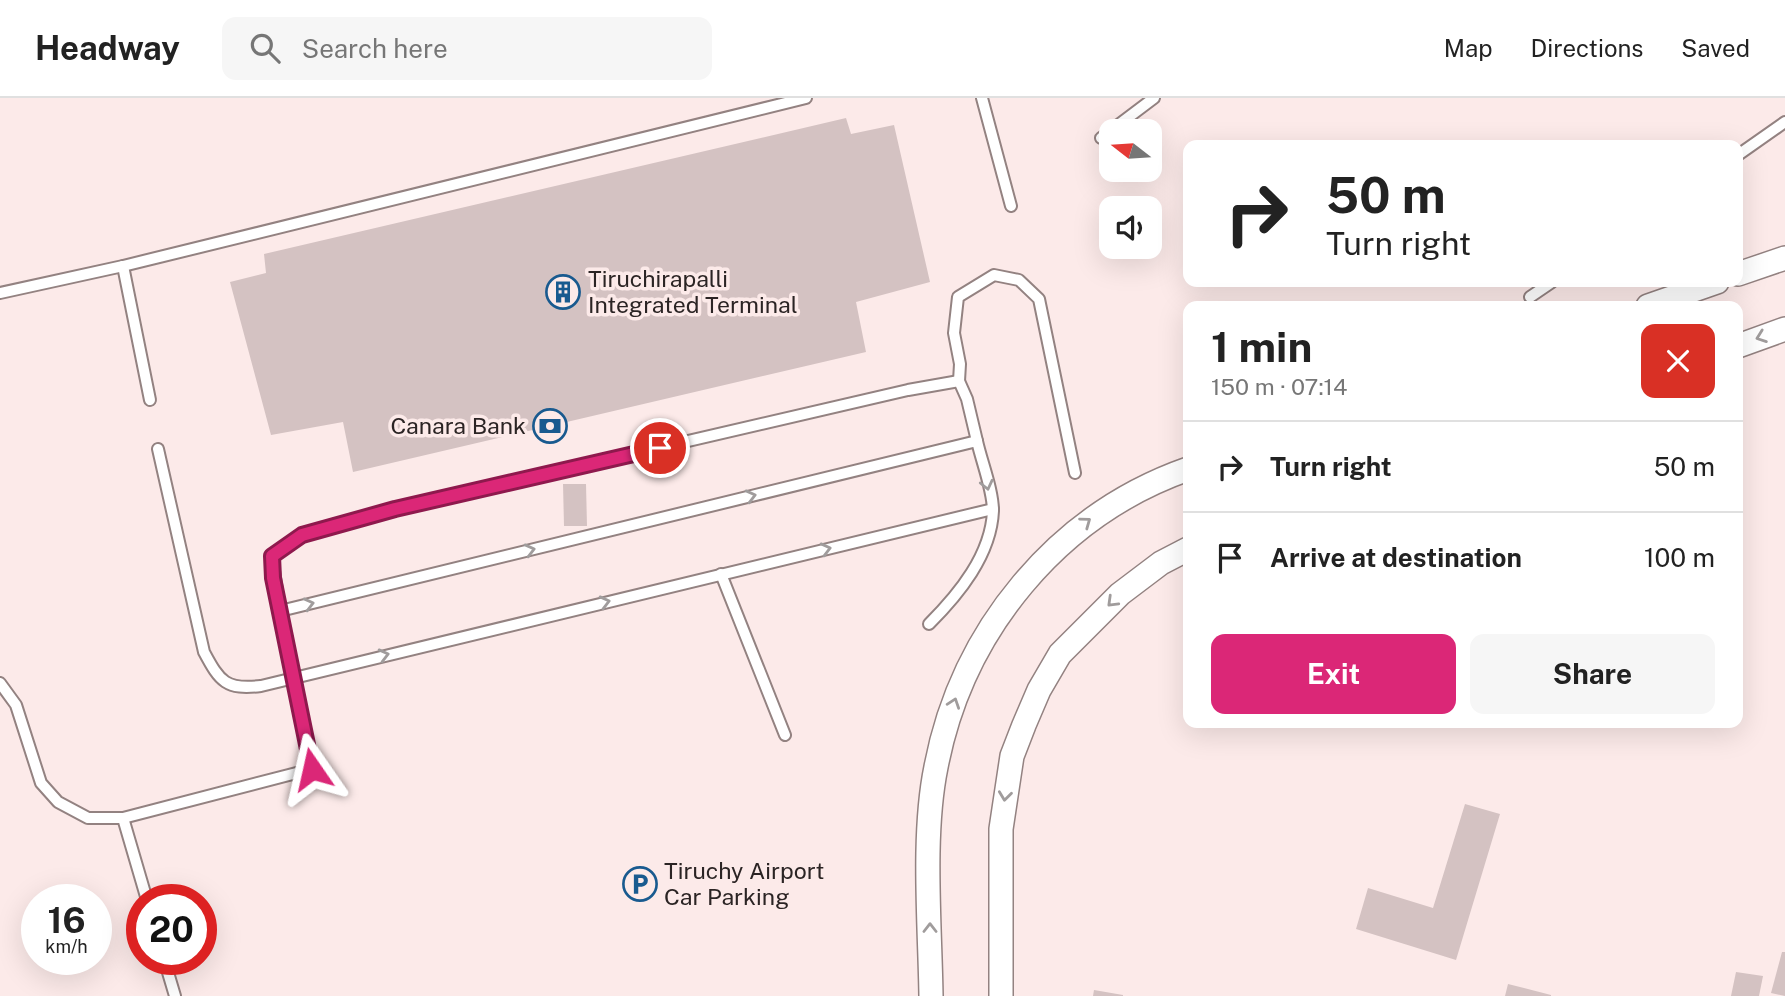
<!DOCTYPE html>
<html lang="en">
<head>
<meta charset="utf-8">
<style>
  :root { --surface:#fff; --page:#f6f6f6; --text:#222; --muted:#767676; --line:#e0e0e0; --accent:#db2777 }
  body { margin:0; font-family:"Public Sans",sans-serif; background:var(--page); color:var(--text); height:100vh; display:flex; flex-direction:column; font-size:26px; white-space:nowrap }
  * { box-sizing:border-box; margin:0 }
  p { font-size:23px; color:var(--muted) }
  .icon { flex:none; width:38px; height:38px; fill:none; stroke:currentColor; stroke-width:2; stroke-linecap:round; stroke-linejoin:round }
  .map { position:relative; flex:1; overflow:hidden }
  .sheet { position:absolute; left:1183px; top:203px; width:560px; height:427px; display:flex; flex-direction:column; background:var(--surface); border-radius:14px; box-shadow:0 7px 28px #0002 }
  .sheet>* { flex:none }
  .top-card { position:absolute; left:1183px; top:42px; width:560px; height:147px; border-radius:14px; box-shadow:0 7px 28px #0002; background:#fff; color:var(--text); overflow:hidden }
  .needle { width:46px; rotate:287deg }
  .fabs { position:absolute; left:1099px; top:21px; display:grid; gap:14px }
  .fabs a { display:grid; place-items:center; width:63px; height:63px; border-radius:14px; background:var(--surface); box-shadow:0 7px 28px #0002; font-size:35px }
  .speed { position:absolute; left:21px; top:786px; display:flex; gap:14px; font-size:35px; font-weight:700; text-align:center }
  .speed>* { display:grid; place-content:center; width:91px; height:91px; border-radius:50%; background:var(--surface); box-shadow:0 7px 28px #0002; line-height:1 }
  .speed small { font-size:18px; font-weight:400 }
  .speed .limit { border:10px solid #d22; background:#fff; color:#111 }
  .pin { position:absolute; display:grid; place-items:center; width:60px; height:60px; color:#fff; margin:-30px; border:4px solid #fff; border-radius:50%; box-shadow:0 2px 7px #0007 }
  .me { position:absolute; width:77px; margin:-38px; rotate:349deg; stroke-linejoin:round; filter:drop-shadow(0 0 5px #0008) }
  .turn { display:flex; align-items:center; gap:24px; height:147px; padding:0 28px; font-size:32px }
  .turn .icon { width:91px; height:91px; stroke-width:2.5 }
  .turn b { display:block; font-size:49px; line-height:60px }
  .round { display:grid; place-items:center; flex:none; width:74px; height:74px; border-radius:14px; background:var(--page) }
  .summary { display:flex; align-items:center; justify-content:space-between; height:119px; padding:0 28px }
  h1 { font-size:42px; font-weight:700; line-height:52px }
  .primary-button { display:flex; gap:14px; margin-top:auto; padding:14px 28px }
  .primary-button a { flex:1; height:80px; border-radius:14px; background:var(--accent); color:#fff; font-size:28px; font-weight:700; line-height:80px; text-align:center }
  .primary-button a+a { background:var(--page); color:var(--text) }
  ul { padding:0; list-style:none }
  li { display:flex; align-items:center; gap:21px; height:91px; padding:0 28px; border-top:2px solid var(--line) }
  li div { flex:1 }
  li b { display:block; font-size:26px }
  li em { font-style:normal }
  header { display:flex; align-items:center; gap:42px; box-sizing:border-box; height:98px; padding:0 35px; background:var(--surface); border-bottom:2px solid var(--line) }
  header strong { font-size:33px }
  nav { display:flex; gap:38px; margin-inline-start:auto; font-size:24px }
  .search { width:490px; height:63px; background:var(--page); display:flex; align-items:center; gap:18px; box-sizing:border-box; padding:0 24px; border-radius:14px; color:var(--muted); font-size:26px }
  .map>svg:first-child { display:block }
  .building { fill:#d4c2c2 }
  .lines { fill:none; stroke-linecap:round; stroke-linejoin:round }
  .lane-casing { stroke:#938281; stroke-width:14 }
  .street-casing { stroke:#938281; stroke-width:26 }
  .lane { stroke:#fff; stroke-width:10 }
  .street { stroke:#fff; stroke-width:23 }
  .oneway { stroke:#a09c9c }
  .route-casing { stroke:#8e194d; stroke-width:18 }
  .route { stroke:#db2777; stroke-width:12 }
  .labels { text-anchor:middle; stroke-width:7; stroke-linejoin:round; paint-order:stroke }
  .poi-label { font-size:23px; fill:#2b2424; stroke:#fceae9; text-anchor:start }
</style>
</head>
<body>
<header>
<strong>Headway</strong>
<div class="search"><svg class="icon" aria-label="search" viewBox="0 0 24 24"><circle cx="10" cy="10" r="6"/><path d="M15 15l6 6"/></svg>Search here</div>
<nav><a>Map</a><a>Directions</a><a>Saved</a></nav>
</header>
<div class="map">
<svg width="1785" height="898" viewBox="0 0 1785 898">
  <rect width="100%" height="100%" fill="#fceae9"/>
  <g class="building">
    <path d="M846 20 851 36 894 27 930 184 856 204 866 254 353 374 343 324 271 337 230 184 266 175 264 156Z"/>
    <path d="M563 386H586L587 428H564Z"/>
    <path d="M1465 706 1500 716 1456 862 1356 831 1368 790 1433 810Z"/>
    <path d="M1782 854H1785V898L1771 895Z"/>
    <path d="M1736 874 1763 878 1759 898H1731Z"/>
    <path d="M1508 886 1551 897V898H1505Z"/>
    <path d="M1094 892 1123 897V898H1093Z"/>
  </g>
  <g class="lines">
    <g class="lane-casing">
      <g id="lane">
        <path d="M982 0 1011 108"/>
        <path d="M1101 40 1154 0"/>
        <path d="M1738 57 1785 24"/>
        <path d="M123 168 150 302"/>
        <path d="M0 195 123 168 806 0"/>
        <path d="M1530 199 1552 184"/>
        <path d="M959 283 960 266 954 235 958 199 994 177 1019 182 1039 201 1075 375"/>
        <path d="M158 351 204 554C220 584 226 592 261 588L993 411"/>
        <path d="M721 476 785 637"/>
        <path d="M280 513 272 459 302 437 395 411 908 292 959 283 967 301 977 343"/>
        <path d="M0 585 16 607 41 685 58 704 88 720H123L312 671 280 513 977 343C982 365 993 392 993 413 991 457 959 496 929 526"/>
        <path d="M123 720 147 802"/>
        <path d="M164 861 175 898"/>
      </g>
    </g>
    <g class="street-casing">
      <g id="street">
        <path d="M1738 176 1785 160"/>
        <path d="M1648 208 1717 184"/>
        <path d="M1738 248 1785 231"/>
        <path d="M931 898C930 828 922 737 936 669 962 533 1057 417 1188 371"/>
        <path d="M1001 898V731L1012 658 1024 627 1039 592 1060 556 1120 496 1161 465 1188 451"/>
      </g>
    </g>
    <use href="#lane" class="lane"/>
    <use href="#street" class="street"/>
  </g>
  <defs><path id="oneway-chevron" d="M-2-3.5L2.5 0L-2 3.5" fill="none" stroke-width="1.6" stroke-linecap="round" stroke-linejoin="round" transform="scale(1.75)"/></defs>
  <g class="oneway">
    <use href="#oneway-chevron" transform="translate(1761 239) rotate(160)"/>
    <use href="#oneway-chevron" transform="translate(987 387) rotate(77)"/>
    <use href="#oneway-chevron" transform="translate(751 398) rotate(-14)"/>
    <use href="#oneway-chevron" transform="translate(1086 424) rotate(-36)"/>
    <use href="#oneway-chevron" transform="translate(826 451) rotate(-14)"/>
    <use href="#oneway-chevron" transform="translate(530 452) rotate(-14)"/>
    <use href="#oneway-chevron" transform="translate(605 504) rotate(-14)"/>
    <use href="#oneway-chevron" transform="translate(1112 504) rotate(136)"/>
    <use href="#oneway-chevron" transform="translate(309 506) rotate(-14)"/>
    <use href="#oneway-chevron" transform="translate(384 557) rotate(-14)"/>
    <use href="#oneway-chevron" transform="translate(954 605) rotate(-71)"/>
    <use href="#oneway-chevron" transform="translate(1005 698) rotate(97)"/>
    <use href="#oneway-chevron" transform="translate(930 830) rotate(-90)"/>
  </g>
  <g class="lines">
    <g class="route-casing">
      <path id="route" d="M312 671 273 480 272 458 302 437 395 411 660 350"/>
    </g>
    <use href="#route" class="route"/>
  </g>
  <defs>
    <g id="building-ring" transform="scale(1.75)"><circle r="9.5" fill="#fceae9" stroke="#195a8f" stroke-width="1.5"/><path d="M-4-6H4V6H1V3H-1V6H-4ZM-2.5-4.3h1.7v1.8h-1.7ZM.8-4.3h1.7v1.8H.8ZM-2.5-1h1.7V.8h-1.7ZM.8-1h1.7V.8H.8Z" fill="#195a8f"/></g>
    <g id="bank-ring" transform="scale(1.75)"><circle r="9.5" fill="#fceae9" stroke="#195a8f" stroke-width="1.5"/><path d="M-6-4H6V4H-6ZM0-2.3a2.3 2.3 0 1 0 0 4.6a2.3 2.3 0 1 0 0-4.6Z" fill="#195a8f"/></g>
    <g id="parking-ring" transform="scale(1.75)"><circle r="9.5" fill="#fceae9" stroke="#195a8f" stroke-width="1.5"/><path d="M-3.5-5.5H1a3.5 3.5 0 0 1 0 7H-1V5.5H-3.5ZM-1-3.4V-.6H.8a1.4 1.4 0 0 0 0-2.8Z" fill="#195a8f"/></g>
  </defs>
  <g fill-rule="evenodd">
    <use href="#building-ring" x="563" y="194"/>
    <use href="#bank-ring" x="550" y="328"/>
    <use href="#parking-ring" x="640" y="786"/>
  </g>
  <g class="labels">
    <g class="poi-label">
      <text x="588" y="189">Tiruchirapalli<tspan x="588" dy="26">Integrated Terminal</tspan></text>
      <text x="526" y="336" text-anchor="end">Canara Bank</text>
      <text x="664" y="781">Tiruchy Airport<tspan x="664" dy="26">Car Parking</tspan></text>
    </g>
  </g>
</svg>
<div class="fabs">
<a><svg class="needle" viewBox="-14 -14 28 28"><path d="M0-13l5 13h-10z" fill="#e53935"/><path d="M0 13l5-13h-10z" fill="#767676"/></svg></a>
<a><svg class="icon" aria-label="sound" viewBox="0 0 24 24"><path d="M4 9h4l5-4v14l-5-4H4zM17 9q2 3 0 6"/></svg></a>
</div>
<div class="speed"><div>16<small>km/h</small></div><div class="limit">20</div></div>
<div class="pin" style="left:660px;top:350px;background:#d93025"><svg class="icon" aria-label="arrive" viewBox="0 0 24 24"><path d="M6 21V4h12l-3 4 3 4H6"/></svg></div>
<svg class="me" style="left:312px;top:671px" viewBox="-20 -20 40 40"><path d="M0-17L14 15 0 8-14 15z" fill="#db2777" stroke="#fff" stroke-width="4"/></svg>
<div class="top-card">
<div class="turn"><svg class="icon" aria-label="right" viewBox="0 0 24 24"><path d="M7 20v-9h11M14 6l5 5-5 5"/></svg><div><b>50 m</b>Turn right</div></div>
</div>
<section class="sheet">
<div class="summary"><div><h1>1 min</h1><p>150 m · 07:14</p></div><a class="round" style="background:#d93025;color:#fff"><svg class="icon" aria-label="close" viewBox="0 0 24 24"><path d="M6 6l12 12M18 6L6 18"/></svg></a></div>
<ul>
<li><svg class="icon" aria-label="right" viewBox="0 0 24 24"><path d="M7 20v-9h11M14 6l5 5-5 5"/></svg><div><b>Turn right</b></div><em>50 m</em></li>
<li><svg class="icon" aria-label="arrive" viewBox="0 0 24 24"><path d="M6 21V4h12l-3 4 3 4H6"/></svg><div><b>Arrive at destination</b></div><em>100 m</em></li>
</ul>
<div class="primary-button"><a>Exit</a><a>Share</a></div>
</section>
</div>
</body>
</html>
